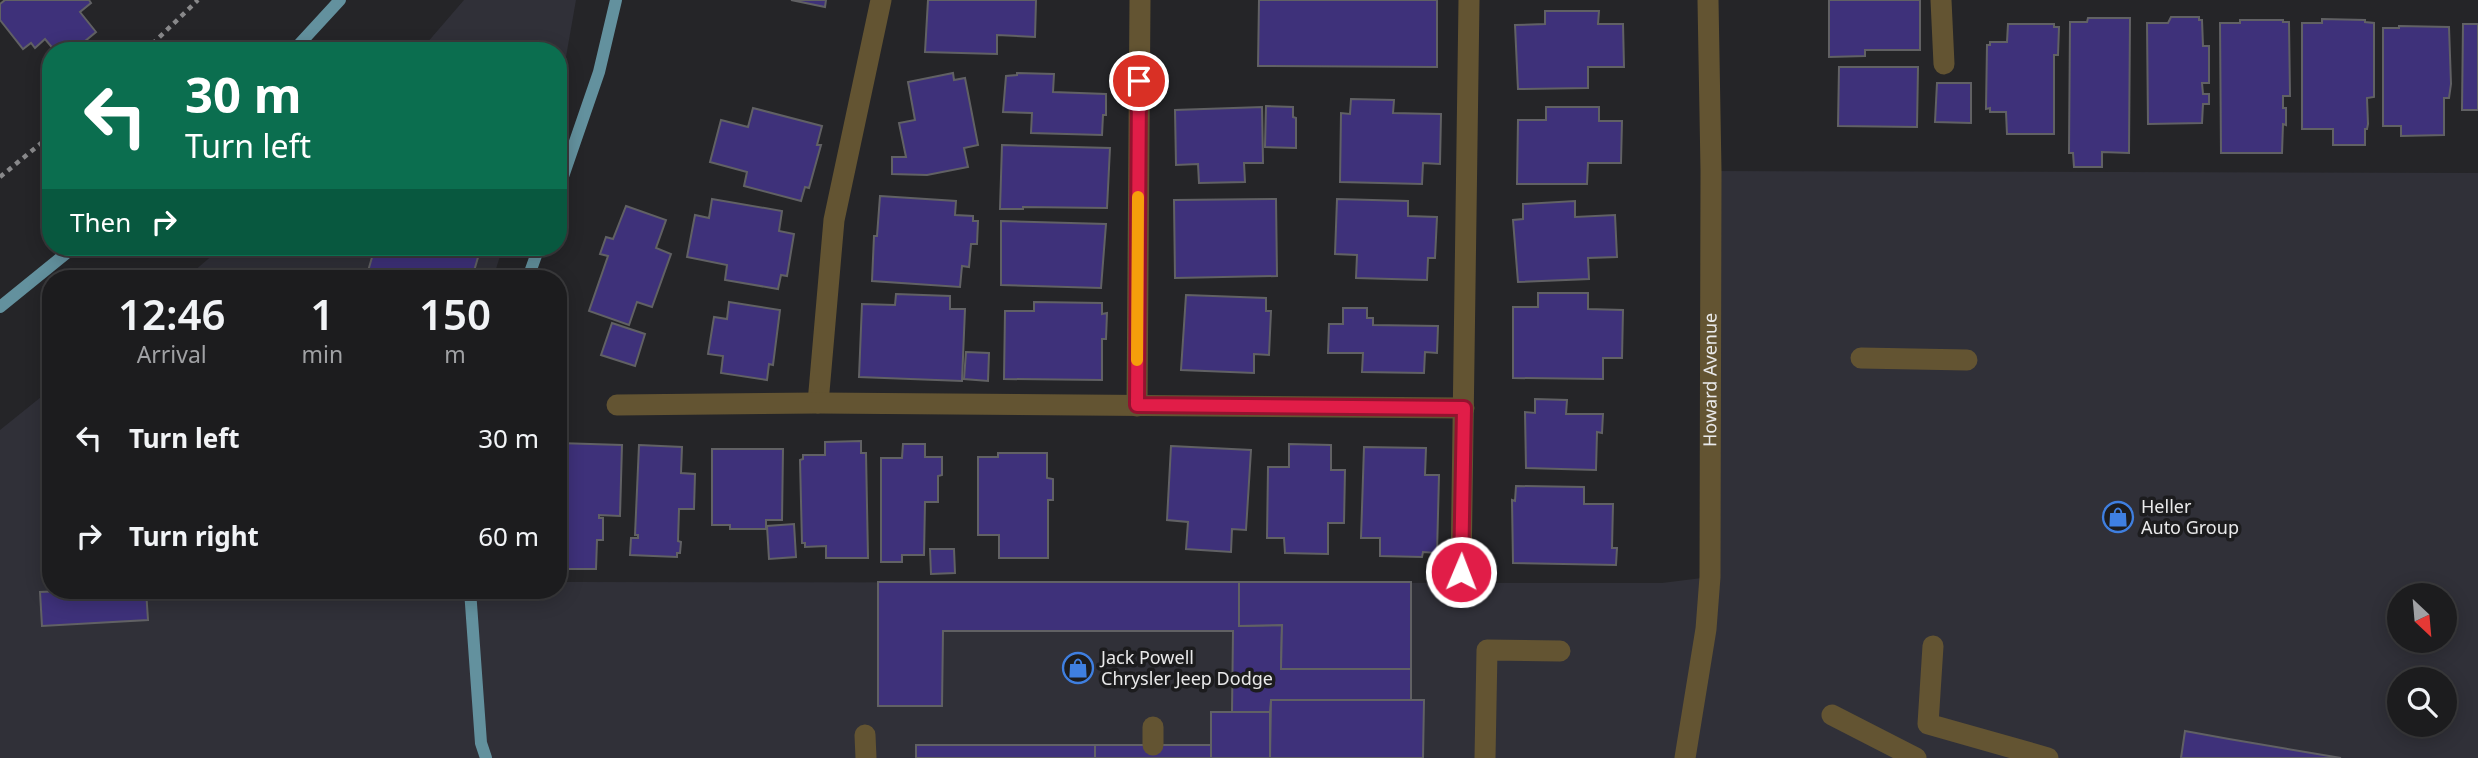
<!DOCTYPE html>
<html lang="en">
<head>
<meta charset="utf-8">
<style>
  :root { --surface:#1c1c1e; --page:#29292b; --text:#f1f3f6; --muted:#a0a1a4; --line:#3a3a3c }
  body { margin:0; font-family:"Noto Sans",sans-serif; background:var(--page); color:var(--text); height:100vh; display:flex; flex-direction:column; font-size:26px; white-space:nowrap }
  * { box-sizing:border-box; margin:0 }
  p { font-size:23px; color:var(--muted) }
  .icon { flex:none; width:38px; height:38px; fill:none; stroke:currentColor; stroke-width:2; stroke-linecap:round; stroke-linejoin:round }
  .map { position:relative; flex:1; overflow:hidden }
  .panel { position:absolute; left:42px; top:270px; width:525px; height:329px; display:flex; flex-direction:column; background:var(--surface); border-radius:28px; box-shadow:0 4px 18px #0003,0 0 0 2px var(--line) }
  .panel>* { flex:none }
  .guide { position:absolute; left:42px; top:42px; width:525px; height:214px; border-radius:28px; box-shadow:0 4px 18px #0003,0 0 0 2px var(--line); background:#0b6e4f; color:#fff; overflow:hidden }
  .needle { width:46px; rotate:154deg }
  .buttons { position:absolute; left:2387px; top:583px; display:grid; gap:14px }
  .buttons a { display:grid; place-items:center; width:70px; height:70px; border-radius:50%; background:var(--surface); box-shadow:0 4px 18px #0003,0 0 0 2px var(--line); font-size:35px }
  .pin { position:absolute; display:grid; place-items:center; width:60px; height:60px; color:#fff; margin:-30px; border:4px solid #fff; border-radius:50%; box-shadow:0 2px 7px #0007 }
  .me { position:absolute; width:77px; margin:-38px; rotate:1deg; stroke-linejoin:round; filter:drop-shadow(0 0 5px #0008) }
  .turn { display:flex; align-items:center; gap:24px; height:147px; padding:0 28px; font-size:32px }
  .turn .icon { width:91px; height:91px; stroke-width:2.5 }
  .turn b { display:block; font-size:49px; line-height:60px }
  .then { display:flex; align-items:center; height:66px; padding:0 28px; background:#0003; gap:14px; font-size:26px }
  .eta { display:flex; justify-content:space-evenly; align-items:center; height:119px; text-align:center }
  .eta b { font-size:42px; font-weight:600; line-height:49px }
  ul { padding:0; list-style:none }
  li { display:flex; align-items:center; gap:21px; height:98px; padding:0 28px }
  li div { flex:1 }
  li b { display:block; font-size:26px }
  li em { font-style:normal }
  .map>svg:first-child { display:block }
  .built { fill:#303038; fill-rule:evenodd }
  .lines { fill:none; stroke-linecap:round; stroke-linejoin:round }
  .stream { stroke:#63919e; stroke-width:12 }
  .building { fill:#3e317a; stroke:#616164; stroke-width:2 }
  .path { stroke:#88888a; stroke-width:4.5; stroke-dasharray:5 5; stroke-linecap:butt }
  .service { stroke:#635432; stroke-width:21 }
  .tertiary { stroke:#635432; stroke-width:21 }
  .route-casing { stroke:#92132f; stroke-width:18 }
  .route { stroke:#e11d48; stroke-width:12 }
  .slow { stroke:#f59e0b; stroke-width:12 }
  .labels { text-anchor:middle; stroke-width:7; stroke-linejoin:round; paint-order:stroke }
  .street-label { font-size:18px; fill:#e9e9ea; stroke:#1c1c1e }
  .poi-label { font-size:18px; fill:#e9e9ea; stroke:#1c1c1e; text-anchor:start }
</style>
</head>
<body>
<div class="map">
<svg width="2478" height="758" viewBox="0 0 2478 758">
  <rect width="100%" height="100%" fill="#252528"/>
  <g class="built">
    <path d="M464 0H576L563 74 558 86V51H420Z"/>
    <path d="M1711 171 2478 173V758H0V430L51 389V590H558V582L1662 583 1710 577ZM2399 595H2445V640H2399ZM2399 679H2445V724H2399Z"/>
    <path d="M222 247H503L493 278H186Z"/>
  </g>
  <g class="lines">
    <g class="stream">
      <path d="M293 51 340 0"/>
      <path d="M558 191 599 72 616 0"/>
      <path d="M528 278 539 247"/>
      <path d="M0 307 74 247"/>
      <path d="M470 590 481 743 486 758"/>
    </g>
  </g>
  <g class="building">
    <path d="M5 0H89L91 3 80 12 96 32 73 51H55L45 39 35 48 31 43 23 49 0 20V4Z"/>
    <path d="M791 0H826L825 7Z"/>
    <path d="M928 0H1036L1035 37 997 35V54L925 52Z"/>
    <path d="M1259 0H1437V67L1258 66Z"/>
    <path d="M1829 0H1920V50H1865V56L1829 57Z"/>
    <path d="M1545 11H1599L1598 24H1623L1624 67H1588V88L1518 89 1515 25 1545 24Z"/>
    <path d="M2171 17H2199V20H2202L2203 46H2209V83H2202L2203 94H2209V104H2203L2202 123 2148 124 2147 23H2168Z"/>
    <path d="M2088 18H2130L2129 153 2102 152V167H2074L2073 153H2069L2070 22H2087Z"/>
    <path d="M2322 19 2365 20V22L2374 23V97L2367 98 2368 124 2367 129H2365V145H2333V129H2302V23H2322Z"/>
    <path d="M2240 20H2283V22H2289L2290 96H2283V108H2286V125L2283 124 2282 153H2221L2220 23H2240Z"/>
    <path d="M2008 24H2054V27H2059L2058 55H2054V134H2007L2006 112H1990V108L1986 109 1987 45H1990V42H2007Z"/>
    <path d="M2463 24H2478V110H2462Z"/>
    <path d="M2399 26 2449 27 2451 84 2449 98H2444V135L2401 136V126H2383V28H2399Z"/>
    <path d="M1839 67H1918L1917 127 1838 126Z"/>
    <path d="M953 73 954 80 965 78 978 145 964 148 968 167 927 175 892 174V157H906L899 123 915 120 908 82Z"/>
    <path d="M1017 73 1054 74 1053 92 1106 94V115H1103L1102 135 1031 133 1032 113 1003 112 1006 76 1017 75Z"/>
    <path d="M1937 83H1971V123L1935 122Z"/>
    <path d="M1351 99 1394 100 1393 113 1441 114 1440 164 1423 163 1422 184 1340 182 1341 113 1350 114Z"/>
    <path d="M1266 106 1293 107V117L1296 118V148L1265 147Z"/>
    <path d="M1262 107 1263 163H1244L1245 182 1199 183 1198 164 1176 165 1175 110Z"/>
    <path d="M1546 107H1599V121H1622L1621 163H1588L1587 184H1517L1518 120H1546Z"/>
    <path d="M753 108 822 126 817 145H821L809 188 805 187 801 201 744 186 747 172 710 162 721 120 748 127Z"/>
    <path d="M1002 145 1110 148 1107 208 1023 207V209H1000Z"/>
    <path d="M880 196 956 201 955 215 973 216V221H978L977 244H971L969 267 962 266 960 287 872 281 874 236H877Z"/>
    <path d="M712 199 782 211 779 231 794 234 787 276 781 275 778 289 725 280 727 265 687 257 695 215 709 218Z"/>
    <path d="M1276 199 1277 276 1175 278 1174 200Z"/>
    <path d="M1337 199 1408 201V216L1437 217 1435 258H1428L1427 280 1356 278 1357 255 1335 254Z"/>
    <path d="M1575 201V217L1615 215 1617 257 1588 258 1589 279 1518 282 1513 220 1523 219V204Z"/>
    <path d="M626 206 666 220 656 248 671 254 652 307 637 302 629 325 589 311 608 256 600 254 606 237 613 239Z"/>
    <path d="M1001 221 1106 224 1101 288 1001 285Z"/>
    <path d="M375 247H481L472 278H366Z"/>
    <path d="M1538 293H1588V309L1623 310 1622 358H1603V379L1513 378V307H1538Z"/>
    <path d="M896 294 950 296V309H965L962 381 859 377 862 304 895 305Z"/>
    <path d="M1186 295 1266 298V311H1271L1269 355 1254 354V373L1181 370Z"/>
    <path d="M729 302 780 310 773 365 769 364 767 380 721 373 723 356 708 354 714 317 727 319Z"/>
    <path d="M1034 302 1102 303V314L1107 313 1106 339H1102V380L1004 379 1005 311H1034Z"/>
    <path d="M1343 308H1367V318H1373V325L1438 326 1437 353 1425 352 1424 373 1362 372 1363 353H1328L1329 324H1343Z"/>
    <path d="M612 323 645 334 635 366 601 355Z"/>
    <path d="M966 352 989 353 988 381 964 379Z"/>
    <path d="M1535 399 1567 400 1566 414H1603L1602 433 1597 432 1596 470 1526 468 1525 412 1535 413Z"/>
    <path d="M861 441V453H866L868 558H826V546L805 547V543H802L800 460 803 459V455H825V442Z"/>
    <path d="M558 443 622 445 620 516 599 515V518H603V540H597L596 569H560Z"/>
    <path d="M903 444H925V457H942V475L938 476V502H925L924 555H902V562H881V458H902Z"/>
    <path d="M1289 444 1331 445V470H1345L1344 523H1328V554L1285 553 1284 538H1267L1268 467H1289Z"/>
    <path d="M639 445 682 447 681 473 695 474 694 509H679L678 541 681 542 680 553H677V557L630 555 631 538H638V535H635Z"/>
    <path d="M1171 446 1251 450 1246 530 1232 529 1231 552 1186 549 1188 522 1167 520Z"/>
    <path d="M1364 447 1426 448 1425 475H1439L1437 553 1423 552 1422 557 1380 556V538H1361Z"/>
    <path d="M712 449H783L782 520H766V529H730V525H712Z"/>
    <path d="M998 453H1047V478L1053 479V500H1048V558H999V535H978V457H998Z"/>
    <path d="M1516 486 1584 487V504H1613L1612 548H1617L1616 565 1513 563 1512 500 1515 501Z"/>
    <path d="M794 524 796 557 769 559 767 526Z"/>
    <path d="M930 549H954L955 573 931 574Z"/>
    <path d="M878 582H1239V626L1282 625 1281 669H1411V701L1271 700 1270 712H1232L1233 631H943L942 706H878Z"/>
    <path d="M1239 582H1411V669H1281L1282 625 1239 626Z"/>
    <path d="M87 590H146L148 620 42 626 40 592Z"/>
    <path d="M1271 700H1424L1423 758H1270Z"/>
    <rect x="1211" y="712" width="59" height="46"/>
    <path d="M2185 731 2229 739 2341 758H2181Z"/>
    <rect x="916" y="745" width="179" height="13"/>
    <rect x="1095" y="745" width="116" height="13"/>
  </g>
  <g class="lines">
    <g class="path">
      <path d="M145 51 198 0"/>
      <path d="M0 177 51 135"/>
    </g>
    <g class="service">
      <path d="M1941 0 1944 64"/>
      <path d="M1861 358 1967 360"/>
      <path d="M818 403 834 220 881 0"/>
      <path d="M617 405 818 403 1464 408"/>
      <path d="M1137 406 1140 0"/>
      <path d="M1461 572 1469 0"/>
      <path d="M1933 646 1928 724 2048 758"/>
      <path d="M1832 715 1916 758"/>
      <path d="M1153 727V745"/>
      <path d="M865 735 866 758"/>
      <path d="M1485 758 1487 650 1560 651"/>
    </g>
    <path class="tertiary" id="s1" d="M1685 758 1706 629 1710 577 1711 171 1708 0"/>
  </g>
  <g class="lines">
    <g class="route-casing">
      <path id="route" d="M1139 81 1137 405 1464 408 1461 572"/>
    </g>
    <use href="#route" class="route"/>
    <path class="slow" d="M1137 360 1138 197"/>
  </g>
  <defs>
    <g id="shop-ring" transform="scale(1.575)"><circle r="9.5" fill="#1c1c1e" stroke="#3f7fe0" stroke-width="1.5"/><path d="M-5-2.5h2.3a2.7 3.5 0 0 1 5.4 0H5L5.5 6h-11ZM-1.5-2.5h3a1.5 2.3 0 0 0-3 0Z" fill="#3f7fe0"/></g>
  </defs>
  <g fill-rule="evenodd">
    <use href="#shop-ring" x="2118" y="517"/>
    <use href="#shop-ring" x="1078" y="668"/>
  </g>
  <g class="labels">
    <g class="street-label">
      <text dy="6" stroke="none"><textPath href="#s1" startOffset="380">Howard Avenue</textPath></text>
    </g>
    <g class="poi-label">
      <text x="2141" y="513">Heller<tspan x="2141" dy="21">Auto Group</tspan></text>
      <text x="1101" y="664">Jack Powell<tspan x="1101" dy="21">Chrysler Jeep Dodge</tspan></text>
    </g>
  </g>
</svg>
<div class="buttons">
<a><svg class="needle" viewBox="-14 -14 28 28"><path d="M0-13l5 13h-10z" fill="#e53935"/><path d="M0 13l5-13h-10z" fill="#a0a1a4"/></svg></a>
<a><svg class="icon" aria-label="search" viewBox="0 0 24 24"><circle cx="10" cy="10" r="6"/><path d="M15 15l6 6"/></svg></a>
</div>
<div class="pin" style="left:1139px;top:81px;background:#d93025"><svg class="icon" aria-label="arrive" viewBox="0 0 24 24"><path d="M6 21V4h12l-3 4 3 4H6"/></svg></div>
<svg class="me" style="left:1461px;top:572px" viewBox="-20 -20 40 40"><circle r="17" fill="#e11d48" stroke="#fff" stroke-width="3"/><path d="M0-11L8 9 0 5-8 9z" fill="#fff"/></svg>
<div class="guide">
<div class="turn"><svg class="icon" aria-label="left" viewBox="0 0 24 24"><path d="M17 20v-9H6M10 6l-5 5 5 5"/></svg><div><b>30 m</b>Turn left</div></div>
<div class="then">Then<svg class="icon" aria-label="right" viewBox="0 0 24 24"><path d="M7 20v-9h11M14 6l5 5-5 5"/></svg></div>
</div>
<section class="panel">
<div class="eta">
<div><b>12:46</b><p>Arrival</p></div>
<div><b>1</b><p>min</p></div>
<div><b>150</b><p>m</p></div>
</div>
<ul>
<li><svg class="icon" aria-label="left" viewBox="0 0 24 24"><path d="M17 20v-9H6M10 6l-5 5 5 5"/></svg><div><b>Turn left</b></div><em>30 m</em></li>
<li><svg class="icon" aria-label="right" viewBox="0 0 24 24"><path d="M7 20v-9h11M14 6l5 5-5 5"/></svg><div><b>Turn right</b></div><em>60 m</em></li>
</ul>
</section>
</div>
</body>
</html>
